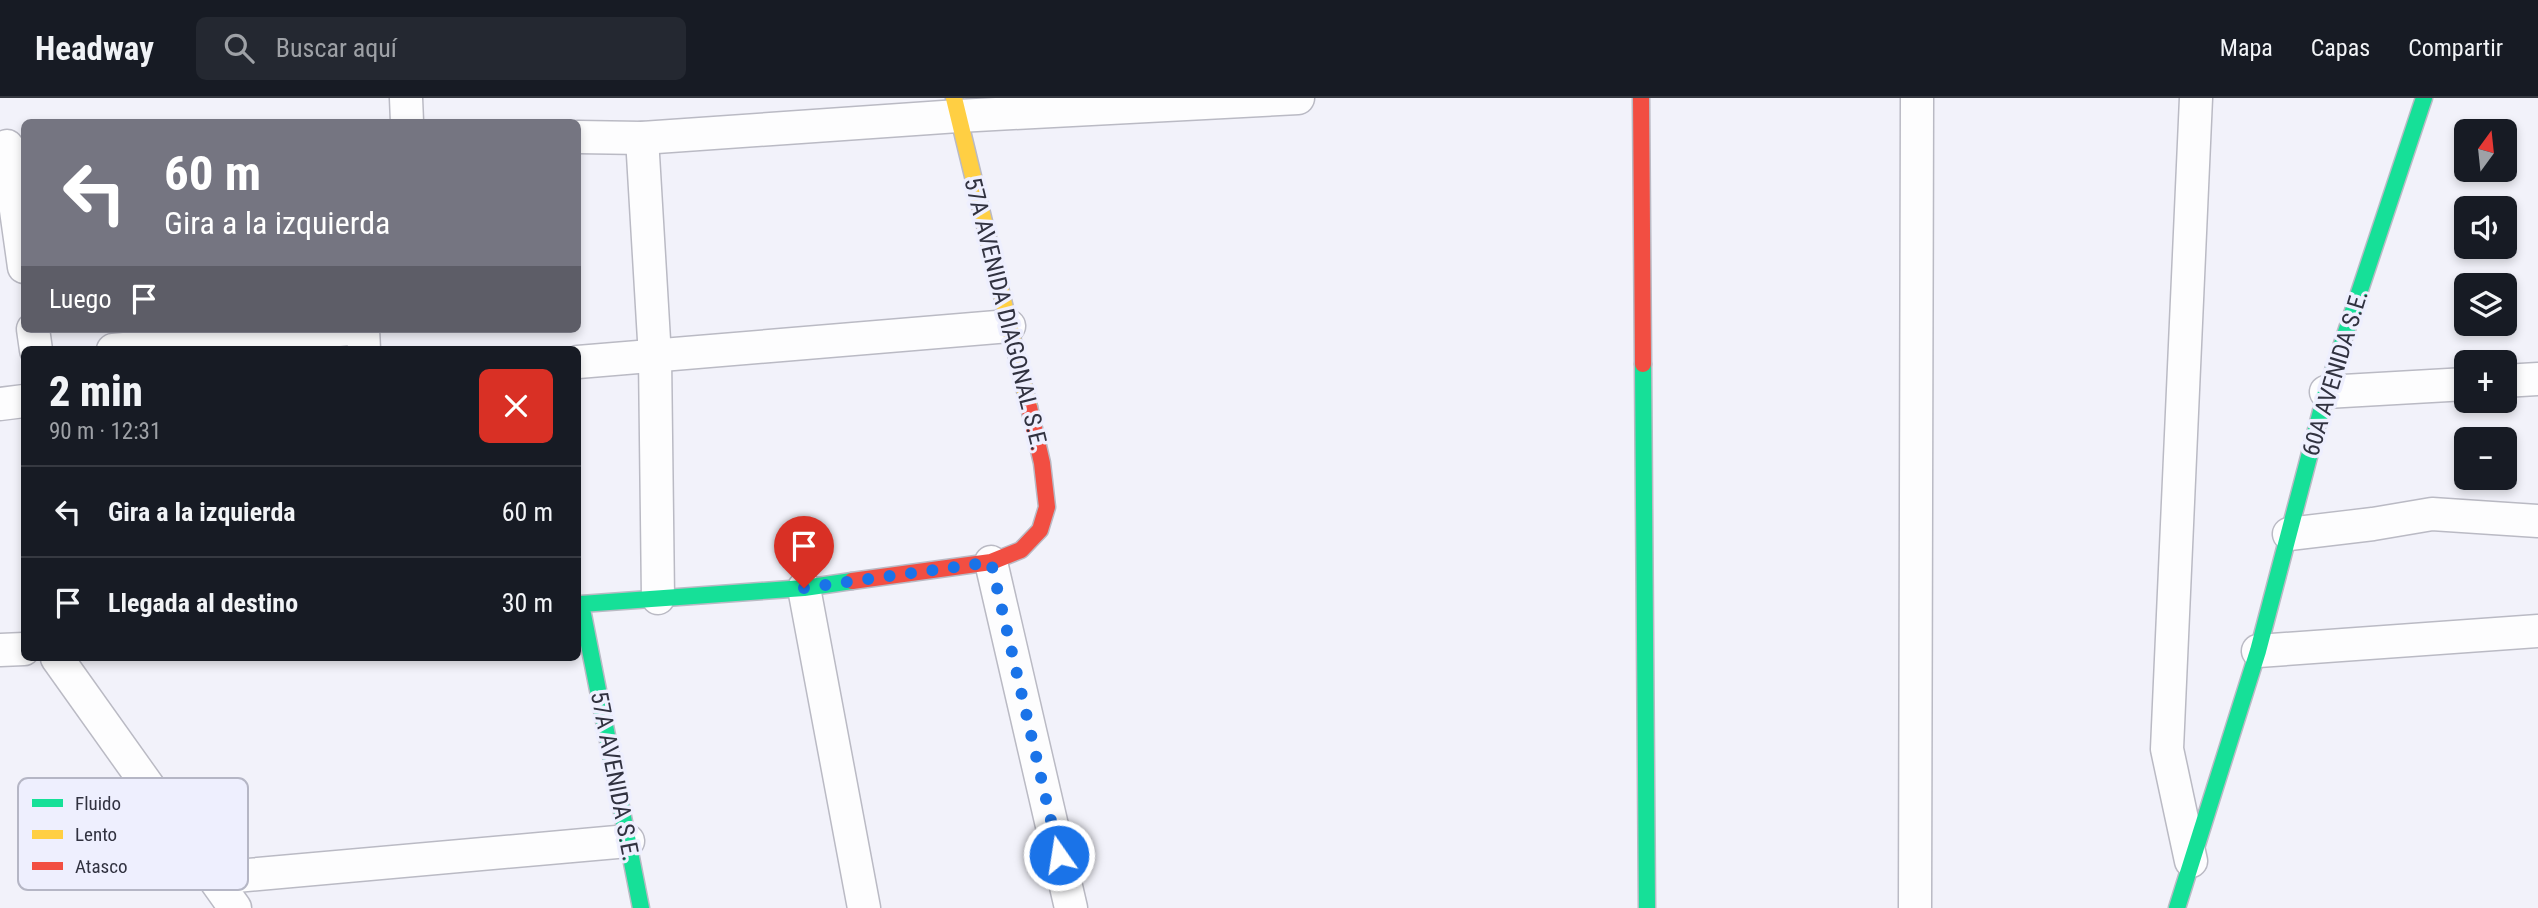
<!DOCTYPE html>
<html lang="es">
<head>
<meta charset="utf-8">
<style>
  :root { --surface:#171b24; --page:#242831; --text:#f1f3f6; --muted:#9ea1a6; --line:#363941 }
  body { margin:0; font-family:"Roboto Condensed",sans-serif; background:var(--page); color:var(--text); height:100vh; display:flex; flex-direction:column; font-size:26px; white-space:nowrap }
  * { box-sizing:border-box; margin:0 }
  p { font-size:23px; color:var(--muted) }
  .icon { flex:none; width:38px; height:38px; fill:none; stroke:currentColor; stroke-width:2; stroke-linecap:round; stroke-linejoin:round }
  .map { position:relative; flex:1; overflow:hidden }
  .panel { position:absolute; left:21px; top:248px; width:560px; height:315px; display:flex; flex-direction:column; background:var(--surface); border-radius:10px; box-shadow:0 4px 10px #0003 }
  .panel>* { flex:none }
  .guide { position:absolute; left:21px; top:21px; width:560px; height:214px; border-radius:10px; box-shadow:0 4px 10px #0003; background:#757581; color:#fff; overflow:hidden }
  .needle { width:46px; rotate:15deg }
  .tools { position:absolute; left:2454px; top:21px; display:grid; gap:14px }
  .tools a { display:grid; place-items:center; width:63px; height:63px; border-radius:10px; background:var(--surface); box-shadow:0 4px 10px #0003; font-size:35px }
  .pin { position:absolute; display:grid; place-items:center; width:60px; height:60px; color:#fff; margin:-72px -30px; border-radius:50% 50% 50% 0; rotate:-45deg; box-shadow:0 0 7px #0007 }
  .pin .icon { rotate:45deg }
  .me { position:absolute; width:77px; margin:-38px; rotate:347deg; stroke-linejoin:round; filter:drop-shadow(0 0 5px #0008) }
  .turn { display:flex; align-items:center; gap:24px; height:147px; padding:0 28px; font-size:32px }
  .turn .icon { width:91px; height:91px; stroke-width:2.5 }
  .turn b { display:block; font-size:49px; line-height:60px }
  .then { display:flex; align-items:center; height:66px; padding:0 28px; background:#0003; gap:14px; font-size:26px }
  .round { display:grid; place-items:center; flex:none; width:74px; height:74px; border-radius:10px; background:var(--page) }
  .overview { display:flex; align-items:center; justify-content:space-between; height:119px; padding:0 28px }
  h1 { font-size:42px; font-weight:800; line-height:52px }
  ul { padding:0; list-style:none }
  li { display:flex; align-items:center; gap:21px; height:91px; padding:0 28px; border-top:2px solid var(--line) }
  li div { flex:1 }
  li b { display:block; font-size:26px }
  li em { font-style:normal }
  header { display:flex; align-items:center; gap:42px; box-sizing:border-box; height:98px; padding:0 35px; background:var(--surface); border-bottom:2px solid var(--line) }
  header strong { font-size:33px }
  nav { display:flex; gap:38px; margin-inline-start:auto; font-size:24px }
  .search { width:490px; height:63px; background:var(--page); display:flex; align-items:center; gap:18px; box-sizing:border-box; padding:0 24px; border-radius:10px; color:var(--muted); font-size:26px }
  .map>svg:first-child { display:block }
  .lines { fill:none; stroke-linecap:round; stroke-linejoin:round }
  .street-casing { stroke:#babac4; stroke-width:35 }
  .fast-casing { stroke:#babac4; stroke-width:19 }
  .slow-casing { stroke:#babac4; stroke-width:19 }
  .jam-casing { stroke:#babac4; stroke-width:19 }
  .street { stroke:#fdfdfe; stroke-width:32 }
  .fast { stroke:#16e098; stroke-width:16 }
  .slow { stroke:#ffcf43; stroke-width:16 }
  .jam { stroke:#f24e42; stroke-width:16 }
  .route { stroke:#1a73e8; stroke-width:12; stroke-dasharray:0 21.6 }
  .labels { text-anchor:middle; stroke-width:7; stroke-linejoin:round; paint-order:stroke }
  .street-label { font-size:24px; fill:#313240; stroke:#eeeffe }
  .key { fill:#eeeffe; stroke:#b5b6c5; stroke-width:2 }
  .key-label { font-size:19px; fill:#313240 }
</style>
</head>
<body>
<header>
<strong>Headway</strong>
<div class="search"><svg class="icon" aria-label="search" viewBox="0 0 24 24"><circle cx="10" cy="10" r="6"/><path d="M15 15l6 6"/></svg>Buscar aquí</div>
<nav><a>Mapa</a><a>Capas</a><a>Compartir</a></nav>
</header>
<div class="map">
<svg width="2538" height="810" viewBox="0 0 2538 810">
  <rect width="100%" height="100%" fill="#f2f2fa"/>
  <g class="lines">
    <g class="street-casing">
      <g id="street">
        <path d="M406 0 407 24"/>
        <path d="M578 39 642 40 958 18 1298 0"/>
        <path d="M642 40 655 259 658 500"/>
        <path d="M7 48 24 169"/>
        <path d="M33 231 36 252"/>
        <path d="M363 231 364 252"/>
        <path d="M113 252 350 231"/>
        <path d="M578 264 1009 228"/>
        <path d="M2504 283 2538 281"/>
        <path d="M2326 294 2466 286"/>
        <path d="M0 306 24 303"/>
        <path d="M2289 436 2373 426 2432 416 2538 423"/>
        <path d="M991 464 1071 810"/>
        <path d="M804 490 864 810"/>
        <path d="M0 552 24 551"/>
        <path d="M2258 553 2538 533"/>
        <path d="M57 560 235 810"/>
        <path d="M2191 763 2167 651 2196 0"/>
        <path d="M214 780 628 743"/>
        <path d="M1915 810 1917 0"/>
      </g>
    </g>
    <g class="fast-casing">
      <g id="fast">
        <path d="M1643 266 1647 810"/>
        <path d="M641 810 581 506 804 490 852 483"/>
        <path d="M2177 810 2258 553 2326 294 2424 0"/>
      </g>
    </g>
    <g class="slow-casing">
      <path id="slow" d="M954 0 1029 309"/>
    </g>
    <g class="jam-casing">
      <g id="jam">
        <path d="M1641 0 1643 266"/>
        <path d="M852 483 991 464 1021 452 1040 432 1047 409 1042 365 1029 309"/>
      </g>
    </g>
    <use href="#street" class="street"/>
    <use href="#fast" class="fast"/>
    <use href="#slow" class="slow"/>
    <use href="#jam" class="jam"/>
  </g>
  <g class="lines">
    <path class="route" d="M804 490 991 464 1059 757"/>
  </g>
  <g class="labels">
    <g class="street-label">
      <text transform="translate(1006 216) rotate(76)" y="8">57A AVENIDA DIAGONAL S.E.</text>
      <text transform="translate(2335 275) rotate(-73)" y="8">60A AVENIDA S.E.</text>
      <text transform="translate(615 678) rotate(79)" y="8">57A AVENIDA S.E.</text>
    </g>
  </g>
  <rect x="18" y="680" width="230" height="112" rx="10" class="key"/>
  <rect x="32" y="701" width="31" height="8" fill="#16e098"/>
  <rect x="32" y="732" width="31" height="9" fill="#ffcf43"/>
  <rect x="32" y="764" width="31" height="8" fill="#f24e42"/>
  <g class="key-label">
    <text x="75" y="712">Fluido</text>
    <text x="75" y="743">Lento</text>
    <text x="75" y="775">Atasco</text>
  </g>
</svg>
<div class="tools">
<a><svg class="needle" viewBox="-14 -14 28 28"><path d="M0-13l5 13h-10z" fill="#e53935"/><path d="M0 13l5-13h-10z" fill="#9ea1a6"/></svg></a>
<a><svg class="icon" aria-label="sound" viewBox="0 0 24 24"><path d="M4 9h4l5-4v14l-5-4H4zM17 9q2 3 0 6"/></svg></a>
<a><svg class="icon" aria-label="layers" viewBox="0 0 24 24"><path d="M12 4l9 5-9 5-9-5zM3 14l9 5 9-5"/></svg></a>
<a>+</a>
<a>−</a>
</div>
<div class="pin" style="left:804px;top:490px;background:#d93025"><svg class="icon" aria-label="arrive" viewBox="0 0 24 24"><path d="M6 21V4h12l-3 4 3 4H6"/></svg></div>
<svg class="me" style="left:1059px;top:757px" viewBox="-20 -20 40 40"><circle r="17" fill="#1a73e8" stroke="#fff" stroke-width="3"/><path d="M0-11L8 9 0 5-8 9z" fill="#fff"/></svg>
<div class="guide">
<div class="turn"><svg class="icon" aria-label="left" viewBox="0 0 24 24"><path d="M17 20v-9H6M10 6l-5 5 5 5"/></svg><div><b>60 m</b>Gira a la izquierda</div></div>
<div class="then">Luego<svg class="icon" aria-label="arrive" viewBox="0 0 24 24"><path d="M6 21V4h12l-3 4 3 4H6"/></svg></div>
</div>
<section class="panel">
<div class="overview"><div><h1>2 min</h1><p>90 m · 12:31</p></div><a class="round" style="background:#d93025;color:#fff"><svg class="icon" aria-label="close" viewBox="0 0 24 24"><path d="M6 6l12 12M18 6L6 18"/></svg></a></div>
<ul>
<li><svg class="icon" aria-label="left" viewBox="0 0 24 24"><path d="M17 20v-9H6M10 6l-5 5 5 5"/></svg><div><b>Gira a la izquierda</b></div><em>60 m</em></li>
<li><svg class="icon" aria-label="arrive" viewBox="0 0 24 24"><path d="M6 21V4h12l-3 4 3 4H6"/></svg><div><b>Llegada al destino</b></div><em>30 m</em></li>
</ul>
</section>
</div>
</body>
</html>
